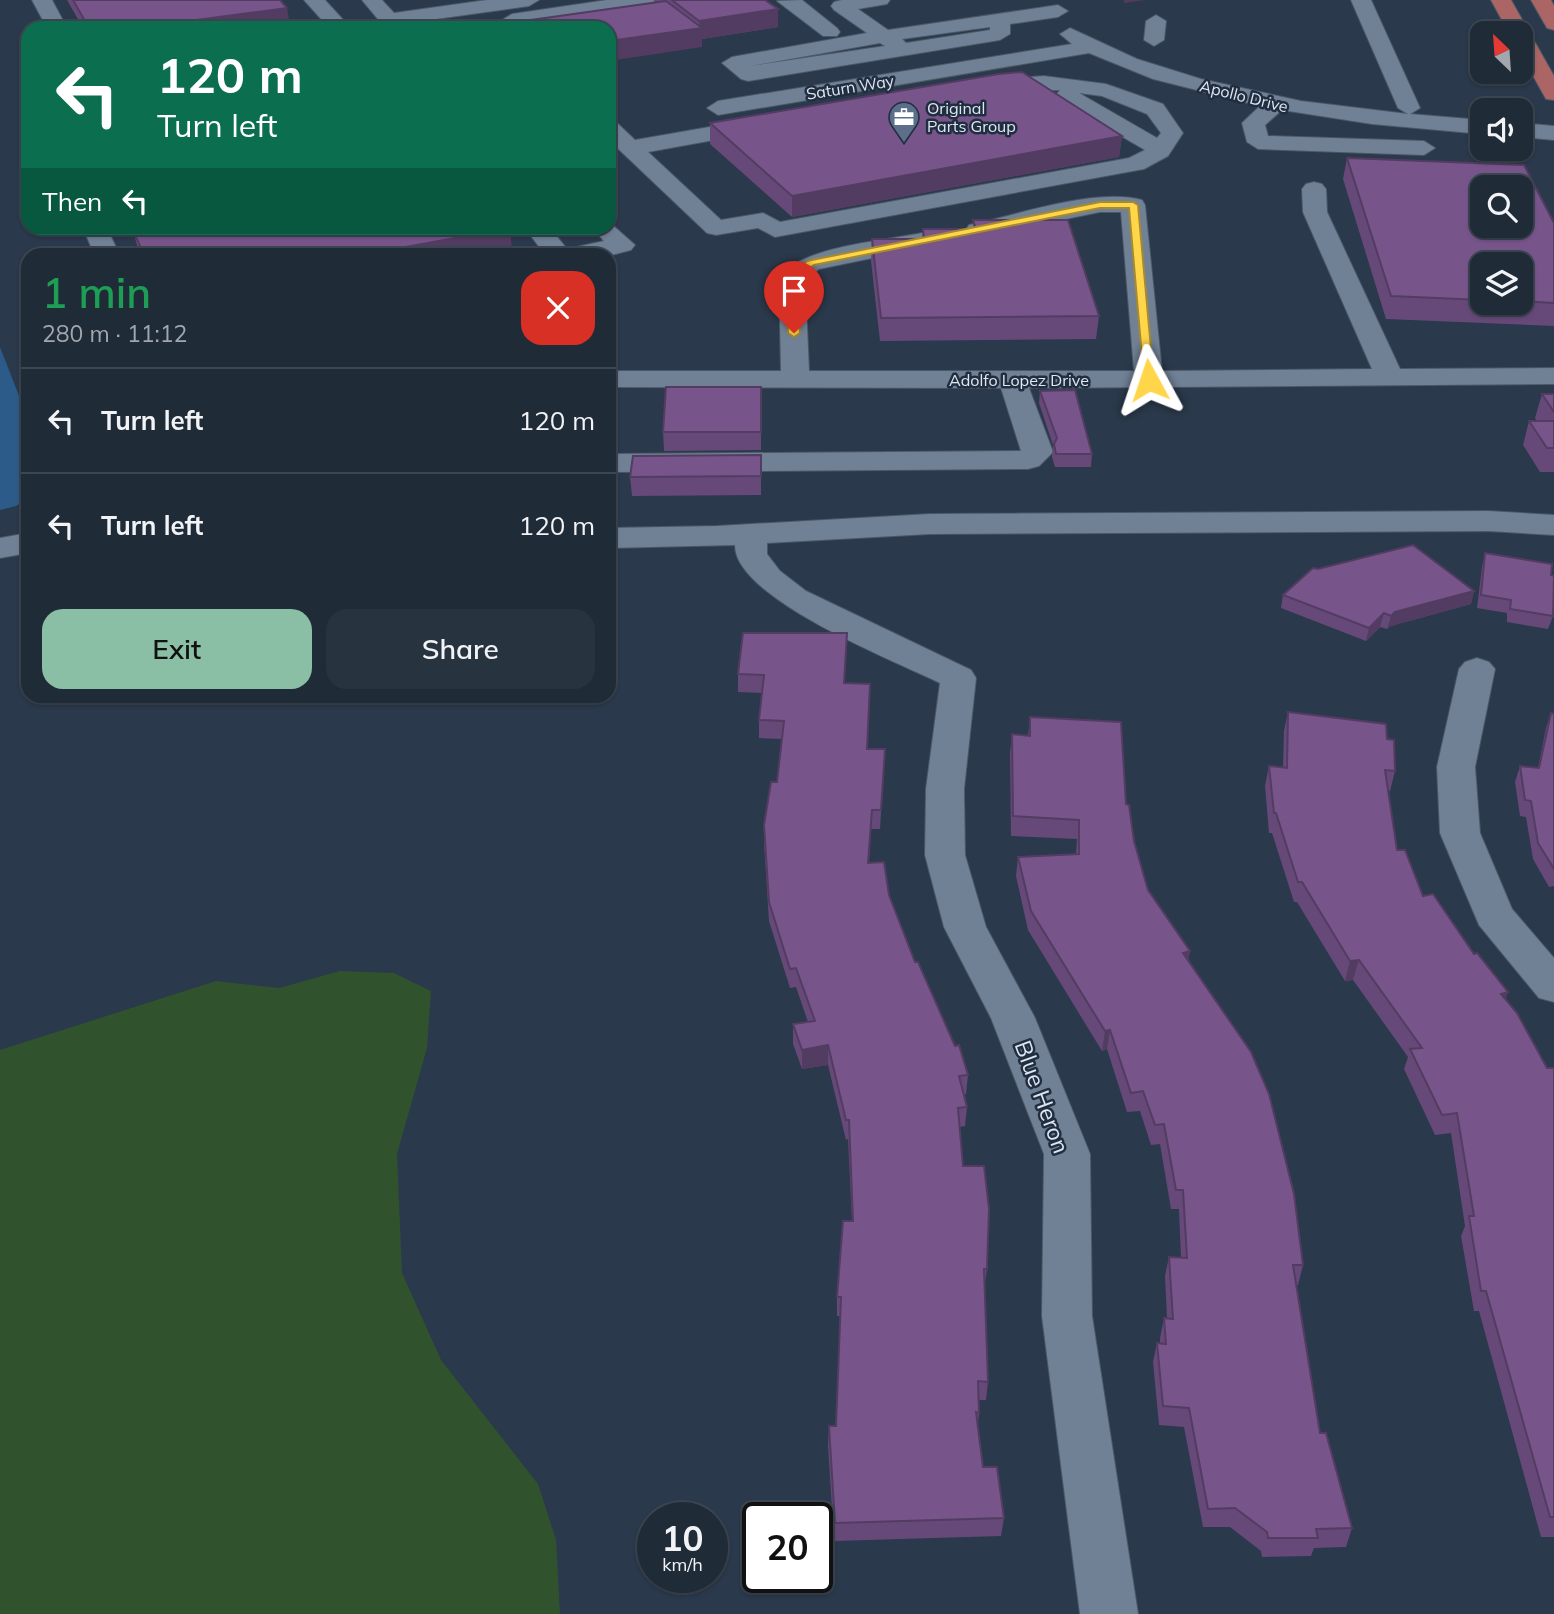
<!DOCTYPE html>
<html lang="en">
<head>
<meta charset="utf-8">
<style>
  :root { --surface:#202b38; --page:#283340; --text:#f1f3f6; --muted:#a2a7ae; --line:#3d4753; --accent:#8abfa5 }
  body { margin:0; font-family:Mulish,sans-serif; background:var(--page); color:var(--text); height:100vh; display:flex; flex-direction:column; font-size:26px; white-space:nowrap }
  * { box-sizing:border-box; margin:0 }
  p { font-size:23px; color:var(--muted) }
  .icon { flex:none; width:38px; height:38px; fill:none; stroke:currentColor; stroke-width:2; stroke-linecap:round; stroke-linejoin:round }
  .map { position:relative; flex:1; overflow:hidden }
  .details { position:absolute; left:21px; top:248px; width:595px; height:455px; display:flex; flex-direction:column; background:var(--surface); border-radius:21px; box-shadow:0 2px 5px #0004,0 0 0 2px var(--line) }
  .details>* { flex:none }
  .hud { position:absolute; left:21px; top:21px; width:595px; height:214px; border-radius:21px; box-shadow:0 2px 5px #0004,0 0 0 2px var(--line); background:#0b6e4f; color:#fff; overflow:hidden }
  .needle { width:46px; rotate:335deg }
  .controls { position:absolute; left:1470px; top:21px; display:grid; gap:14px }
  .controls a { display:grid; place-items:center; width:63px; height:63px; border-radius:14px; background:var(--surface); box-shadow:0 2px 5px #0004,0 0 0 2px var(--line); font-size:35px }
  .speed { position:absolute; left:637px; top:1502px; display:flex; gap:14px; font-size:35px; font-weight:700; text-align:center }
  .speed>* { display:grid; place-content:center; width:91px; height:91px; border-radius:50%; background:var(--surface); box-shadow:0 2px 5px #0004,0 0 0 2px var(--line); line-height:1 }
  .speed small { font-size:18px; font-weight:400 }
  .speed .limit { border:4px solid #111; border-radius:10px; background:#fff; color:#111 }
  .pin { position:absolute; display:grid; place-items:center; width:60px; height:60px; color:#fff; margin:-72px -30px; border-radius:50% 50% 50% 0; rotate:-45deg; box-shadow:0 0 7px #0007 }
  .pin .icon { rotate:45deg }
  .me { position:absolute; width:77px; margin:-38px; rotate:355deg; stroke-linejoin:round; filter:drop-shadow(0 0 5px #0008) }
  .turn { display:flex; align-items:center; gap:24px; height:147px; padding:0 21px; font-size:32px }
  .turn .icon { width:91px; height:91px; stroke-width:2.5 }
  .turn b { display:block; font-size:49px; line-height:60px }
  .then { display:flex; align-items:center; height:66px; padding:0 21px; background:#0003; gap:14px; font-size:26px }
  .round { display:grid; place-items:center; flex:none; width:74px; height:74px; border-radius:21px; background:var(--page) }
  .headline { display:flex; align-items:center; justify-content:space-between; height:119px; padding:0 21px }
  h1 { font-size:42px; font-weight:600; line-height:52px; color:#1e9e55 }
  .action { display:flex; gap:14px; margin-top:auto; padding:14px 21px }
  .action a { flex:1; height:80px; border-radius:21px; background:var(--accent); color:#111; font-size:28px; font-weight:600; line-height:80px; text-align:center }
  .action a+a { background:var(--page); color:var(--text) }
  ul { padding:0; list-style:none }
  li { display:flex; align-items:center; gap:21px; height:105px; padding:0 21px; border-top:2px solid var(--line) }
  li div { flex:1 }
  li b { display:block; font-size:26px }
  li em { font-style:normal }
  .map>svg:first-child { display:block }
  .green { fill:#30532e }
  .water { fill:#2d5b89 }
  .lines { fill:none; stroke-linecap:round; stroke-linejoin:round }
  .minor-casing { stroke:#4b5766; stroke-width:2 }
  .major-casing { stroke:#4b5766; stroke-width:2 }
  .minor { fill:#708196; fill-rule:evenodd }
  .major { fill:#aa6564; fill-rule:evenodd }
  .wall { fill:#664978; fill-rule:evenodd }
  .shaded-wall { fill:#533c61 }
  .building { fill:#77558b; stroke:#533c61; stroke-width:2; fill-rule:evenodd }
  .route { fill:#ffd54a; stroke:#a68a30; stroke-width:2 }
  .labels { text-anchor:middle; stroke-width:5; stroke-linejoin:round; paint-order:stroke }
  .far-street-label { font-size:16px; fill:#dde6f2; stroke:#202e40 }
  .far-poi-label { font-size:16px; fill:#dde6f2; stroke:#202e40; text-anchor:start }
  .near-street-label { font-size:23px; fill:#dde6f2; stroke:#202e40 }
</style>
</head>
<body>
<div class="map">
<svg width="1554" height="1614" viewBox="0 0 1554 1614">
  <rect width="100%" height="100%" fill="#2a394b"/>
  <path class="green" d="M340 971 394 973 431 991 427 1048 397 1154 402 1273 441 1360 538 1484 556 1540 560 1614H0V1050L216 981 279 988Z"/>
  <path class="water" d="M0 347 28 419V498L16 506 0 510Z"/>
  <g class="lines">
    <g class="minor-casing">
      <g id="minor">
        <path d="M32 0H52L67 28H47Z"/>
        <path d="M304 0H325L347 24 344 28H301L304 24 322 20Z"/>
        <path d="M362 0H382L394 13 487 0H539L529 6 436 19 444 28H423L417 22 382 24Z"/>
        <path d="M607 0H656L646 6 512 26 502 20 512 14Z"/>
        <path d="M802 0 837 28 840 32 837 36H823L777 1Z"/>
        <path d="M842 0H890L887 4 858 9 888 30 1058 5 1068 11 1058 17 1010 24V34L1000 40 748 81 741 79 722 63 732 57 867 33 834 10 831 6 834 2ZM990 27V30L906 43 902 39ZM880 43 885 46 750 66Z"/>
        <path d="M1351 0H1371L1420 108 1410 114 1482 120V134L1372 124 1282 110 1265 125 1268 136 1424 141 1435 148 1424 155 1258 149 1247 142 1242 123 1260 106 1153 79 1089 53 718 115 707 108 718 101 1072 44 1060 34 1070 28 1137 59 1201 79 1301 101 1408 114 1398 108Z"/>
        <path d="M1156 15 1166 21 1164 40 1154 46 1144 40 1146 21Z"/>
        <path d="M1044 76 1106 84 1163 104 1183 133 1168 156 1144 169 775 237 758 228 716 235 707 233 609 140V121L617 123 635 140 761 118 769 120 772 125 769 130 648 152 721 220 763 213 780 222 1129 158 1145 150 1059 100 1056 95 1060 90 986 92 975 86 986 80ZM1079 93 1102 96 1147 114 1161 133 1157 138Z"/>
        <path d="M1521 123 1554 126V140L1521 137Z"/>
        <path d="M1314 182 1322 184 1326 189 1327 212 1400 369 1554 368V384L1029 388 1053 452 1039 466 1028 469 609 472V454L1021 451 1001 388 609 387V371H781L779 278C801 246 884 241 922 233L931 236 935 241 931 246 819 269 805 280 809 371H1134L1121 212H1100L978 237 969 235 966 230 969 225 978 223C1024 213 1096 188 1142 200L1145 205 1162 371 1372 369 1303 212 1302 189 1306 184Z"/>
        <path d="M609 222 635 245 631 250 608 256H546L525 228H550L567 249 604 241 593 228H609Z"/>
        <path d="M83 228H107L120 256H95Z"/>
        <path d="M1488 511 1554 515V535L1488 531 930 534 767 543V554L780 571 806 591 971 670 976 678 964 789 965 855 986 927 1035 1018 1090 1154 1092 1316 1138 1614H1080L1042 1316 1044 1154 991 1018 944 927 925 855 926 789 940 683C895 661 734 598 735 545L609 548V528L717 526 930 514Z"/>
        <path d="M28 533V553L0 558V538Z"/>
        <path d="M1477 658 1489 662 1495 669 1475 767 1480 833 1512 909 1554 958V1002L1539 998 1479 925 1440 833 1437 767 1459 669 1465 662Z"/>
      </g>
    </g>
    <g class="major-casing">
      <g id="major">
        <path d="M1491 0H1511L1554 76V100L1546 99 1521 54V33H1509Z"/>
        <path d="M1531 0H1551L1554 6V30L1547 28Z"/>
      </g>
    </g>
    <use href="#minor" class="minor"/>
    <use href="#major" class="major"/>
  </g>
  <g class="wall">
    <path d="M67 0H280L290 26 278 28H83Z"/>
    <path d="M654 0H765L778 27 702 39V47L609 28H531V20L654 2Z"/>
    <path d="M710 123 1122 136 1119 157 792 217 710 144Z"/>
    <path d="M1347 158 1554 223V326L1386 319 1343 179ZM1482 264H1521V303H1482Z"/>
    <path d="M973 220 1099 316 1096 339 880 341 871 261 872 239H922L923 229H973Z"/>
    <path d="M133 231 512 250 483 256H140Z"/>
    <path d="M761 387V450L664 451 663 432Z"/>
    <path d="M1040 391 1092 454 1091 467H1055L1052 457 1053 445 1039 403Z"/>
    <path d="M1542 394H1554V472H1540L1523 445 1529 421H1537L1535 418Z"/>
    <path d="M761 455V495L632 496 630 477Z"/>
    <path d="M1485 553 1551 575 1553 616 1548 629 1507 622V613L1477 608 1482 567Z"/>
    <path d="M1318 569 1474 591 1471 604 1391 626 1387 629 1380 627 1366 641 1281 608 1283 595Z"/>
    <path d="M743 633 845 683 867 749H885L880 829H871L869 863 889 895 915 962 968 1075 966 1094 964 1095 967 1107 965 1126 959 1127 963 1166 987 1269 984 1288 988 1382 986 1400H979V1413L978 1424 983 1467 1004 1518 1001 1536 834 1541 828 1445 829 1426H836L840 1316H837V1297L852 1221 848 1139 846 1140 828 1065 802 1069 793 1044V1024L808 1022 796 987 790 988 769 921 764 844V825L777 782 782 739 759 738V720L762 693 738 692V674Z"/>
    <path d="M1288 712 1387 739 1395 771 1390 791H1388L1397 850 1423 896 1508 992 1505 999 1547 1068H1554V1537H1541L1479 1311H1474L1461 1236 1465 1226 1451 1133 1435 1135 1404 1069 1408 1057 1353 980 1345 981 1297 902H1294L1272 833H1269L1265 786 1269 766 1283 768 1284 731Z"/>
    <path d="M1551 713 1554 714V886L1549 887 1533 859 1526 817 1520 816 1515 782 1520 766 1538 768 1546 728Z"/>
    <path d="M1030 717 1126 804 1134 841 1148 890 1190 951 1188 961 1303 1265 1298 1285H1296L1320 1433 1352 1528 1346 1547 1314 1548 1311 1556 1262 1557 1261 1551 1230 1527H1203L1184 1427 1159 1425 1153 1362 1157 1343H1160V1338L1164 1318H1167L1165 1276 1169 1257 1181 1258 1179 1209H1171L1160 1144 1151 1145 1140 1111 1127 1112 1107 1049 1102 1051 1028 930 1016 876 1018 857 1076 854 1077 839 1011 836 1010 753 1012 734 1028 736Z"/>
  </g>
  <g class="shaded-wall">
    <path d="M1124 0H1145L1124 3Z"/>
    <path d="M287 8 290 26 278 28H137Z"/>
    <path d="M778 9V27L702 39V47L609 61V41L700 28 699 21Z"/>
    <path d="M1122 136 1119 157 792 217V196Z"/>
    <path d="M510 228 512 250 483 256H356Z"/>
    <path d="M1474 591 1471 604 1391 626 1387 629 1391 616 1395 612Z"/>
    <path d="M1384 613 1380 627 1366 641 1369 628Z"/>
    <path d="M1190 951 1186 971 1183 953Z"/>
    <path d="M1359 960 1353 980 1345 981 1350 961Z"/>
    <path d="M1508 992 1501 1012V994Z"/>
    <path d="M1110 1030 1107 1049 1102 1051 1105 1031Z"/>
    <path d="M828 1045V1065L802 1069V1050Z"/>
  </g>
  <g class="building">
    <path d="M73 0H280L287 8 137 28H89Z"/>
    <path d="M672 0H765L778 9 699 21Z"/>
    <path d="M666 1 702 28 609 41V28H540L531 20Z"/>
    <path d="M1022 72 1122 136 792 196 710 123 999 74Z"/>
    <path d="M1347 158 1524 165 1554 223V303L1521 301V264H1482V300L1391 296ZM1482 187H1521V226H1482Z"/>
    <path d="M973 220H1068L1099 316 881 318 872 239H924L923 229H976Z"/>
    <path d="M154 228H510L356 256H145L133 231Z"/>
    <path d="M666 387H761V432H663Z"/>
    <path d="M1075 390 1092 454H1056L1054 444 1057 438 1040 391Z"/>
    <path d="M1542 394H1554V412Z"/>
    <path d="M1529 421H1554V448H1547Z"/>
    <path d="M761 455V476L630 477 633 456Z"/>
    <path d="M1413 545 1474 591 1395 612 1391 616 1384 613 1369 628 1283 595 1313 568 1318 569Z"/>
    <path d="M1485 553 1552 564 1551 575 1554 576 1553 616 1510 609 1511 600 1481 595Z"/>
    <path d="M743 633H847L844 683 870 684 867 749H885L881 810H872L868 863 884 862 889 895 915 962H918L955 1046 959 1045 968 1075 959 1076 967 1107 958 1108 963 1166H984L989 1209 987 1269H984L988 1382 978 1381 979 1413 976 1412 983 1467H997L1004 1518 835 1523 829 1426H836L841 1297H837L843 1221H853L849 1120H846L828 1045 802 1050 793 1024 815 1021 796 968 790 969 769 902 764 825 771 782H777L784 721 759 720 764 675 738 674Z"/>
    <path d="M1288 712 1386 724 1387 739 1394 740 1395 771 1385 770 1397 850H1405L1423 896 1433 894 1474 954 1477 953 1508 992 1501 994 1517 1013 1547 1068H1554V1517H1550L1486 1291H1481L1469 1216H1474L1457 1113 1442 1115 1410 1049 1422 1048 1359 960 1350 961 1302 882H1298L1276 813H1274L1269 766 1287 768Z"/>
    <path d="M1551 713 1554 714V869L1538 843 1531 801 1525 800 1520 766 1539 768Z"/>
    <path d="M1030 717 1121 722 1126 804 1129 805 1134 841 1148 890 1190 951 1183 953 1251 1052 1269 1094 1294 1194 1303 1265H1293L1320 1433H1326L1352 1528 1316 1529 1318 1538H1268L1267 1532 1235 1508 1208 1509 1189 1408 1163 1406 1157 1343 1166 1344 1164 1318 1173 1319 1169 1257 1187 1258 1183 1190H1176L1164 1124 1155 1125 1143 1091 1131 1093 1110 1030 1105 1031 1031 911 1018 857 1079 854V820L1013 816 1012 734 1030 736Z"/>
  </g>
  <path class="route" d="M1100 202H1133L1138 205 1154 382 1144 380 1129 208H1100L814 265 797 279 800 333 794 337 788 333 786 278 807 261Z"/>
  <defs>
    <g id="office-pin" transform="scale(1.575)"><path d="M0 17L-7.5 6A9.5 9.5 0 1 1 7.5 6Z" fill="#5c6f8a" stroke="#202e40"/><path d="M-6-3h4V-5.5h4V-3h4V5H-6ZM-1-4.5V-3h2v-1.5ZM-6 0V1H6V0Z" fill="#fff"/></g>
  </defs>
  <g fill-rule="evenodd">
    <use href="#office-pin" x="904" y="117"/>
  </g>
  <g class="labels">
    <g class="far-street-label">
      <text transform="translate(850 87) rotate(-9)" y="6">Saturn Way</text>
      <text transform="translate(1244 96) rotate(14)" y="6">Apollo Drive</text>
      <text x="1019" y="386">Adolfo Lopez Drive</text>
    </g>
    <g class="far-poi-label">
      <text x="927" y="114">Original<tspan x="927" dy="18">Parts Group</tspan></text>
    </g>
    <g class="near-street-label">
      <text transform="translate(1042 1097) rotate(70)" y="8">Blue Heron</text>
    </g>
  </g>
</svg>
<div class="controls">
<a><svg class="needle" viewBox="-14 -14 28 28"><path d="M0-13l5 13h-10z" fill="#e53935"/><path d="M0 13l5-13h-10z" fill="#a2a7ae"/></svg></a>
<a><svg class="icon" aria-label="sound" viewBox="0 0 24 24"><path d="M4 9h4l5-4v14l-5-4H4zM17 9q2 3 0 6"/></svg></a>
<a><svg class="icon" aria-label="search" viewBox="0 0 24 24"><circle cx="10" cy="10" r="6"/><path d="M15 15l6 6"/></svg></a>
<a><svg class="icon" aria-label="layers" viewBox="0 0 24 24"><path d="M12 4l9 5-9 5-9-5zM3 14l9 5 9-5"/></svg></a>
</div>
<div class="speed"><div>10<small>km/h</small></div><div class="limit">20</div></div>
<div class="pin" style="left:794px;top:333px;background:#d93025"><svg class="icon" aria-label="arrive" viewBox="0 0 24 24"><path d="M6 21V4h12l-3 4 3 4H6"/></svg></div>
<svg class="me" style="left:1149px;top:380px" viewBox="-20 -20 40 40"><path d="M0-17L14 15 0 8-14 15z" fill="#ffd54a" stroke="#fff" stroke-width="4"/></svg>
<div class="hud">
<div class="turn"><svg class="icon" aria-label="left" viewBox="0 0 24 24"><path d="M17 20v-9H6M10 6l-5 5 5 5"/></svg><div><b>120 m</b>Turn left</div></div>
<div class="then">Then<svg class="icon" aria-label="left" viewBox="0 0 24 24"><path d="M17 20v-9H6M10 6l-5 5 5 5"/></svg></div>
</div>
<section class="details">
<div class="headline"><div><h1>1 min</h1><p>280 m · 11:12</p></div><a class="round" style="background:#d93025;color:#fff"><svg class="icon" aria-label="close" viewBox="0 0 24 24"><path d="M6 6l12 12M18 6L6 18"/></svg></a></div>
<ul>
<li><svg class="icon" aria-label="left" viewBox="0 0 24 24"><path d="M17 20v-9H6M10 6l-5 5 5 5"/></svg><div><b>Turn left</b></div><em>120 m</em></li>
<li><svg class="icon" aria-label="left" viewBox="0 0 24 24"><path d="M17 20v-9H6M10 6l-5 5 5 5"/></svg><div><b>Turn left</b></div><em>120 m</em></li>
</ul>
<div class="action"><a>Exit</a><a>Share</a></div>
</section>
</div>
</body>
</html>
